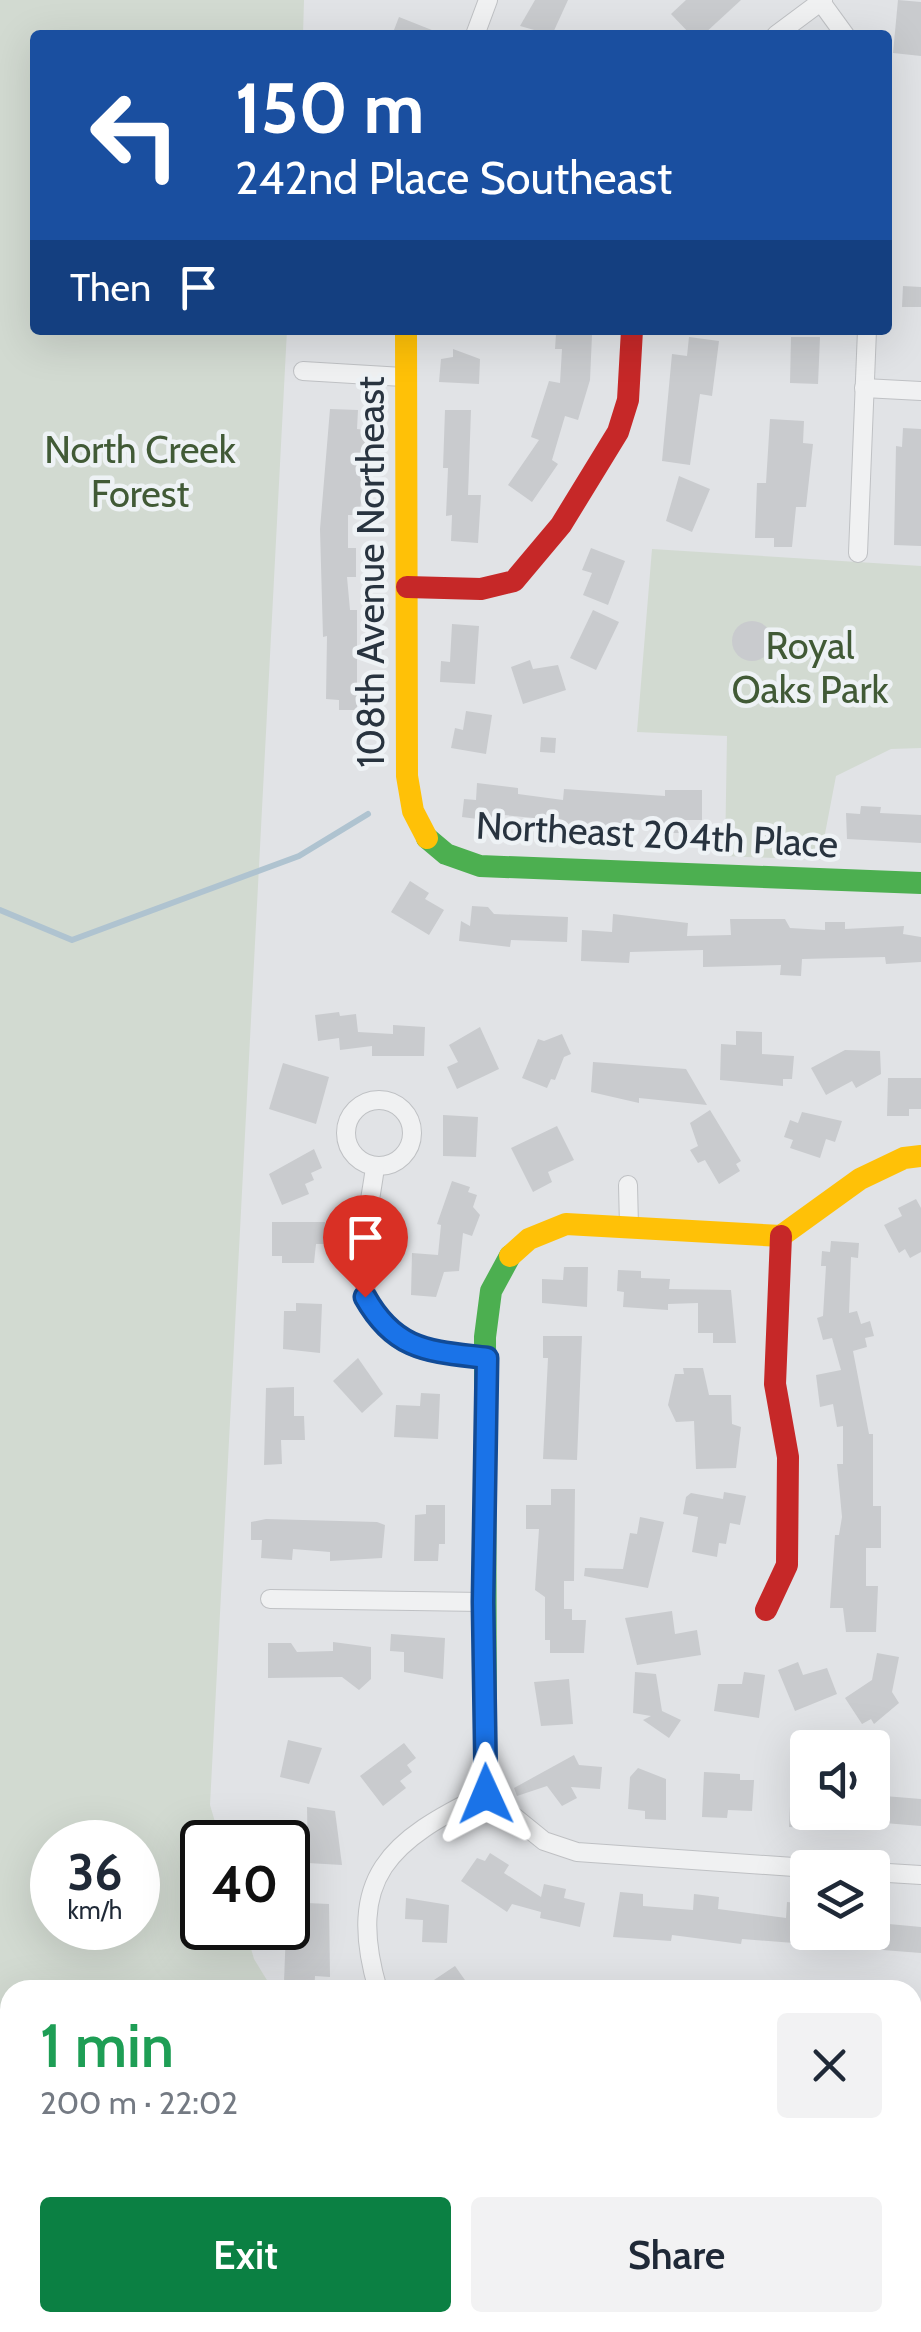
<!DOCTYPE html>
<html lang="en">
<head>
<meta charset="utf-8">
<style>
  :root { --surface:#fff; --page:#f2f2f3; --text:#1f2937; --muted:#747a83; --accent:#0b8043 }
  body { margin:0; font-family:Cabin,sans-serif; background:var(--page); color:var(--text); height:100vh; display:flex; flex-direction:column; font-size:38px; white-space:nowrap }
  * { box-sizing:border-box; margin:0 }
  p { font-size:32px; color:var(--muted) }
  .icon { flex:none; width:55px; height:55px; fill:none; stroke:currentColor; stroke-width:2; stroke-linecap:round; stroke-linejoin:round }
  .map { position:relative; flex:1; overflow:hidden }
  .sheet { position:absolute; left:0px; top:1980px; width:922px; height:352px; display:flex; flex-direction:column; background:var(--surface); border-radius:30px 30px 0 0; box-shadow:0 10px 40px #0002 }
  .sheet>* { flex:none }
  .top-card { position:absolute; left:30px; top:30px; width:862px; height:305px; border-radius:10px; box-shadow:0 10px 40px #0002; background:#1a4fa0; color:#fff; overflow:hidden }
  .buttons { position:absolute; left:790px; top:1730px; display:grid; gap:20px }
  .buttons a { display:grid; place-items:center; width:100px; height:100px; border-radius:10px; background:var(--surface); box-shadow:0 10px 40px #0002; font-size:50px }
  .speed { position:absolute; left:30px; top:1820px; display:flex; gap:20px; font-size:50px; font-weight:700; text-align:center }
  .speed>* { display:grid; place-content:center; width:130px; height:130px; border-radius:50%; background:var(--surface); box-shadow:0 10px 40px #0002; line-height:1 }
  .speed small { font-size:25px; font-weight:400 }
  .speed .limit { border:5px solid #111; border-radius:15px; background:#fff; color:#111 }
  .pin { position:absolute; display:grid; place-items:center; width:85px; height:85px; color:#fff; margin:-102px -42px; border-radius:50% 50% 50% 0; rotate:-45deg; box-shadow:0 0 10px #0007 }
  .pin .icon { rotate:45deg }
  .me { position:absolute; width:110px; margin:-55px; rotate:359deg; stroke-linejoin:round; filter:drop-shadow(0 0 8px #0008) }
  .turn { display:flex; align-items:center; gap:35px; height:210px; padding:0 40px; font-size:45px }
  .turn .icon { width:130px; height:130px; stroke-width:2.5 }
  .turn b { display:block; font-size:70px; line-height:85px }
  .then { display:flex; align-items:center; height:95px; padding:0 40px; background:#0003; gap:20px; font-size:38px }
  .round { display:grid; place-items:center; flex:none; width:105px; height:105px; border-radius:10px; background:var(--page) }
  .head { display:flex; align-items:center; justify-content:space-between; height:170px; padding:0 40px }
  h1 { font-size:60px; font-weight:600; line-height:75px; color:#1e9e55 }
  .cta { display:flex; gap:20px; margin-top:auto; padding:20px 40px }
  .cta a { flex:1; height:115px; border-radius:10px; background:var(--accent); color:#fff; font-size:40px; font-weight:600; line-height:115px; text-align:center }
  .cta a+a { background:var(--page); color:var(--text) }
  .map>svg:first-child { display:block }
  .green { fill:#d2dad1; fill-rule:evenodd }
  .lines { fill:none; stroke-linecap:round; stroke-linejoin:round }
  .stream { stroke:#afc3d0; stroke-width:6 }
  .building { fill:#c9cbce }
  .street-casing { stroke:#bfc1c4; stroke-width:20 }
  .street { stroke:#f0f1f2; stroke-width:18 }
  .fast { stroke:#4caf50; stroke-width:22 }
  .slow { stroke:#ffc107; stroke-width:22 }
  .jam { stroke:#c62828; stroke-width:22 }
  .route-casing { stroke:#114b97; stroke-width:25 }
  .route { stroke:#1a73e8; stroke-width:18 }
  .labels { text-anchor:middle; stroke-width:9; stroke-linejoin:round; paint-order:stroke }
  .park-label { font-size:38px; fill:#415a36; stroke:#eef2f5 }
  .street-label { font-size:38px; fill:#28333f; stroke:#eef2f5 }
</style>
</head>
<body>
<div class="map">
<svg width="921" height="2332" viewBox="0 0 921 2332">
  <rect width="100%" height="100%" fill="#e1e3e6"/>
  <g class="green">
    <path d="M0 0H304L303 35H35V330H287L210 1805 221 1842H202V1928H245L254 1959 273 1990H10V2322L412 2323 410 2332H0ZM52 1842H138V1928H52Z"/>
    <path d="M652 549 921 566V748L891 749 836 776 820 860 725 856 727 736 637 732Z"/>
  </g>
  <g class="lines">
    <path class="stream" d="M0 910 72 940 299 856 368 814"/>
  </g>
  <g class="building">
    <path d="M535 0H568L552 35 520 26Z"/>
    <path d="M686 0H741L703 35H691L671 14Z"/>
    <path d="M898 0 921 2V56L893 53Z"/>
    <path d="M399 17 442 34V35H392Z"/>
    <path d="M903 286 921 287V307H902Z"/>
    <path d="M563 330H589L592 335 590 380 578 420 565 416 552 460 558 464 532 502 508 485 539 440 531 437 549 381 560 383 562 349H555L556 334H563Z"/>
    <path d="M689 337 719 341 712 396 700 394 690 465 662 461 672 354 687 356Z"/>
    <path d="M791 337H820L818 384 790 383Z"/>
    <path d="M453 349 480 359 479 384 439 382 441 359 453 357Z"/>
    <path d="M330 409 358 410 357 429 366 430 360 515H348V548H356V577H347L350 610H357V710H339V700L326 699 327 636 323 637 320 529Z"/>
    <path d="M445 410H471L468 495H481L478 543 451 541 452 515 446 516 448 468H443Z"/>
    <path d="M770 419 804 421 803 443 813 444 806 507H796L792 547H774V538H755L757 483H766Z"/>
    <path d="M903 428 921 429V546L894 545 896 446 902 447Z"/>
    <path d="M679 476 710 489 692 532 666 521Z"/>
    <path d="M591 548 625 561 608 605 583 595 592 573 582 570Z"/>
    <path d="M593 610 619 622 596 670 570 658Z"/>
    <circle cx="752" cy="641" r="20"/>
    <path d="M452 624 479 626 475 684 440 682 441 661 450 662Z"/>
    <path d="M530 660 533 669 558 665 566 690 523 704 511 667Z"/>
    <path d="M466 711 492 715 486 754 451 748 455 728 463 730Z"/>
    <path d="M541 737 556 738 555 753 540 752Z"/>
    <path d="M477 783 518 788V794L563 800 564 789 665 796V790H702V820H681V833H659V821L623 819 618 828 581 826 580 830 533 823 534 818 494 814 493 821 462 817 464 799 476 800Z"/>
    <path d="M861 806 881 807 880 813 921 815V843L847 839 846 813 860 814Z"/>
    <path d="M410 881 429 893 425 899 444 910 429 935 391 912Z"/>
    <path d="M472 906 488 907 494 914 568 917 567 942 511 940 510 947 459 941 461 921 470 926Z"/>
    <path d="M613 914 688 923 687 936 731 935 730 919H785L790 928 825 930V922H845V929L904 926 903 934 921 937V962L886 964 885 957 802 959 801 976 780 975 781 965 703 967V950L630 952 629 963 581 961 582 930 612 932Z"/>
    <path d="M339 1012 340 1016 356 1014 358 1032 393 1034V1025L425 1027 424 1056H372V1046L340 1050 339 1038 318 1041 315 1015Z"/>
    <path d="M480 1027 499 1069 457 1089 447 1067 458 1062 449 1045Z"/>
    <path d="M736 1031 762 1032V1054L794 1056 792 1079H783V1086L720 1080 721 1044 736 1045Z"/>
    <path d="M562 1034 571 1054 564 1057 555 1080 551 1079 547 1088 522 1078 538 1039 544 1041Z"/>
    <path d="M845 1050 880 1051 881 1074 856 1088 852 1081 826 1095 811 1068Z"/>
    <path d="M593 1062 686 1069 707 1105 639 1098V1103L591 1092Z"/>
    <path d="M283 1063 329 1077 316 1124 269 1109Z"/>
    <path d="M888 1078H921V1109H909V1116H887Z"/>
    <path d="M710 1110 741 1161 736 1164 740 1171 719 1184 705 1160 698 1163 690 1150 698 1146 690 1123Z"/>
    <path d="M802 1112 842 1121 835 1142 826 1139 820 1158 790 1148 793 1140 784 1137 790 1120 798 1123Z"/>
    <path d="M443 1115 478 1117 476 1157 443 1156Z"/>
    <path d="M557 1126 574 1160 548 1172 552 1182 533 1192 511 1148Z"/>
    <path d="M314 1149 322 1168 311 1173 314 1180 305 1184 309 1194 282 1205 269 1174Z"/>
    <path d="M452 1181 470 1187 468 1192 477 1195 473 1207 480 1215 472 1236 463 1233 459 1271 444 1272 436 1297 411 1295 412 1253 438 1255 441 1225 437 1224Z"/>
    <path d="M916 1199 921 1208V1252L910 1258 905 1249 899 1253 884 1225 902 1216 898 1208Z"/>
    <path d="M272 1222H325L324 1244H316L314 1263H282V1256H272Z"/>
    <path d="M831 1241 859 1243 858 1258 851 1257 849 1313 857 1311 861 1324 870 1321 874 1336 865 1338 867 1347 853 1351 869 1434H873V1506H881V1548H866V1586H878L876 1632H846L843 1608H830L835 1535H839L842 1517 837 1464H843V1426L837 1427 833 1404 820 1407 816 1375 841 1370 832 1338 823 1340 817 1318 823 1316 826 1266H821L822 1251 830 1252Z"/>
    <path d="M564 1267H588L587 1307 542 1303V1279L563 1280Z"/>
    <path d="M618 1270 641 1271V1278L670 1279 669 1289 731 1290 736 1343H713V1333H698V1303L668 1304V1310L623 1307 624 1292 617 1291Z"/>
    <path d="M296 1303 322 1304 320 1353 283 1349 284 1311H296Z"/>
    <path d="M543 1336H582L577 1460 543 1459 548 1358H543Z"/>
    <path d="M358 1358 383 1394 362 1413 333 1381Z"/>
    <path d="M683 1368H703L709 1395H731L732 1424 741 1427 736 1468 696 1469 694 1421 676 1422 668 1405 675 1374H684Z"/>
    <path d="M294 1387V1416H304L305 1440H281L282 1464 264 1465 266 1388Z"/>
    <path d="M421 1393 440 1394 438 1439 394 1437 396 1405 420 1406Z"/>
    <path d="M551 1489H575L574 1581H564V1609H572V1620H586L584 1653H550V1640H545V1597L535 1590 539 1529H526V1505H551Z"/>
    <path d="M724 1492 746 1496 740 1525 730 1523 726 1544 719 1543 717 1557 692 1552 698 1517 683 1514 686 1497 691 1493 723 1499Z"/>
    <path d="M426 1505H445V1544H439L438 1561H414L415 1515 426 1514Z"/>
    <path d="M640 1517 664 1522 648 1588 584 1576 585 1568 623 1569 630 1533 637 1534Z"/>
    <path d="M266 1519 377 1522 385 1525 382 1558 330 1561V1552L293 1549 292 1560 261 1558 262 1540H251V1522Z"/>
    <path d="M672 1611 675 1634 697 1630 701 1655 637 1665 625 1618Z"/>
    <path d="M391 1634 445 1638 443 1679 404 1672V1652L390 1651Z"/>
    <path d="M333 1642 371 1647V1679L359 1690 342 1677 268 1678V1643H291L297 1652 333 1651Z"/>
    <path d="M877 1653 899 1657 892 1692 899 1703 874 1724 871 1719 862 1724 845 1698 872 1680Z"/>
    <path d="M798 1662 803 1675 827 1668 837 1694 795 1711 778 1670Z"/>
    <path d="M635 1672 656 1674 662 1711 681 1720 669 1738 643 1720 651 1716 633 1713Z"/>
    <path d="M744 1672 765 1675 759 1718 714 1711 718 1684H742Z"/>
    <path d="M569 1679 573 1724 541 1726 534 1682Z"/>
    <path d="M288 1740 322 1748 309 1784 280 1777Z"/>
    <path d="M404 1743 416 1758 407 1765 412 1772 400 1781 406 1788 383 1806 360 1776Z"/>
    <path d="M574 1755 579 1765 602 1767 600 1789 571 1787 577 1798 562 1806 547 1786 517 1796 514 1788Z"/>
    <path d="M638 1768 666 1779V1820L645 1819V1811L628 1809 630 1777Z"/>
    <path d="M704 1772 740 1774V1780H754L752 1811 728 1810 727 1818 702 1817Z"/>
    <path d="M808 1781V1828L789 1827 791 1784Z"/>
    <path d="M872 1795 921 1799V1826L872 1822Z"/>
    <path d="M307 1807 335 1811 342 1865 308 1863Z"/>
    <path d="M490 1853 509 1865 504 1873 541 1897 544 1884 566 1889 564 1898 585 1903 580 1927 540 1918 541 1912 512 1904 507 1912 461 1881 477 1858 485 1861Z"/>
    <path d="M288 1878 307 1879V1903L329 1904 330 1977 315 1976 314 1990H287L284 1982Z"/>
    <path d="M620 1892 643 1894V1906L693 1910 694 1894 719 1897 718 1909 786 1918 787 1902 808 1904V1932H872V1893L889 1924 921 1927V1953L742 1939 741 1944 672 1935 671 1941 613 1937Z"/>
    <path d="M406 1898 449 1905 447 1943 422 1942 423 1920 405 1919Z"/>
    <path d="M455 1966 472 1990H419Z"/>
  </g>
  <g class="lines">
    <g class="street-casing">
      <g id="street">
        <path d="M821 2 845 35"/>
        <path d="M475 35 488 0"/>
        <path d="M776 35 823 0"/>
        <path d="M303 371 403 377"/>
        <path d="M864 388 921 391"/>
        <path d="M858 553 867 330"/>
        <circle cx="379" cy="1133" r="33"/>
        <path d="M375 1167C368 1225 339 1313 409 1345 432 1356 462 1355 487 1359"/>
        <path d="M628 1185 629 1226"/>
        <path d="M270 1599 483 1602"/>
        <path d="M872 1872 921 1875"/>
        <path d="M378 1990C345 1877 390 1840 486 1794L544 1841 577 1852 808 1868"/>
        <path d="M912 2195 921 2196"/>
        <path d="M602 2332 605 2322"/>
      </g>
    </g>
    <use href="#street" class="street"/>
    <g class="fast">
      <path d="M427 838 446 854 480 866 921 883"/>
      <path d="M486 1794 485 1337 491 1291 510 1256"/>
    </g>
    <g class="slow">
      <path d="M406 330 407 776 413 811 427 838"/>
      <path d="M510 1256 529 1239 566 1224 781 1236 860 1179 904 1158 921 1156"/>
    </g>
    <g class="jam">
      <path d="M407 587 481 589 514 581 561 525 618 432 628 400 632 330"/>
      <path d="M766 1610 787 1565 788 1457 775 1384 781 1236"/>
    </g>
  </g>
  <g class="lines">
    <g class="route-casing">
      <path id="route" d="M365 1297C396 1352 430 1351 487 1358L483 1602 486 1794"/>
    </g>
    <use href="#route" class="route"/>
  </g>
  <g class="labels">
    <g class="park-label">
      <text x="140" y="463">North Creek<tspan x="140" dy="44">Forest</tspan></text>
      <text x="810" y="659">Royal<tspan x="810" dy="44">Oaks Park</tspan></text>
    </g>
    <g class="street-label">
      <text transform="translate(371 572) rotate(-90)" y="13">108th Avenue Northeast</text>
      <text transform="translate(657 835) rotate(3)" y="13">Northeast 204th Place</text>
    </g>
  </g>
</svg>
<div class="buttons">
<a><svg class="icon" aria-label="sound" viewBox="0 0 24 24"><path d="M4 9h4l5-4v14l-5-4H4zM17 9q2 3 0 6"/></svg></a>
<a><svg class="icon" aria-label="layers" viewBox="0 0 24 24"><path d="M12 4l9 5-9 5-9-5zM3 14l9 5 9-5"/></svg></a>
</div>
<div class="speed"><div>36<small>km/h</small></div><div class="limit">40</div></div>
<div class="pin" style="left:365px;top:1297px;background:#d93025"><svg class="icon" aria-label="arrive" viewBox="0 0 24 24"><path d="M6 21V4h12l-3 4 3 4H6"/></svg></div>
<svg class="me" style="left:486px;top:1794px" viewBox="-20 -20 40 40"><path d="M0-17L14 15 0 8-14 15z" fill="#1a73e8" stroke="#fff" stroke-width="4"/></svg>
<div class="top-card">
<div class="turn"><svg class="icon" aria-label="left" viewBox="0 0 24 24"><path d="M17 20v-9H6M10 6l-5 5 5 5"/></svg><div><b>150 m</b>242nd Place Southeast</div></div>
<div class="then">Then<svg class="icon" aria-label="arrive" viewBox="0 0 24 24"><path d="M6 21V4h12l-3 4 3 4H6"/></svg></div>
</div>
<section class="sheet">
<div class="head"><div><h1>1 min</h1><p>200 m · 22:02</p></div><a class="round"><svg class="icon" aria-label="close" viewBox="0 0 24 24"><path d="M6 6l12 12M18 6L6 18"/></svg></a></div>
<div class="cta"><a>Exit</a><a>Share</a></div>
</section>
</div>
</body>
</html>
